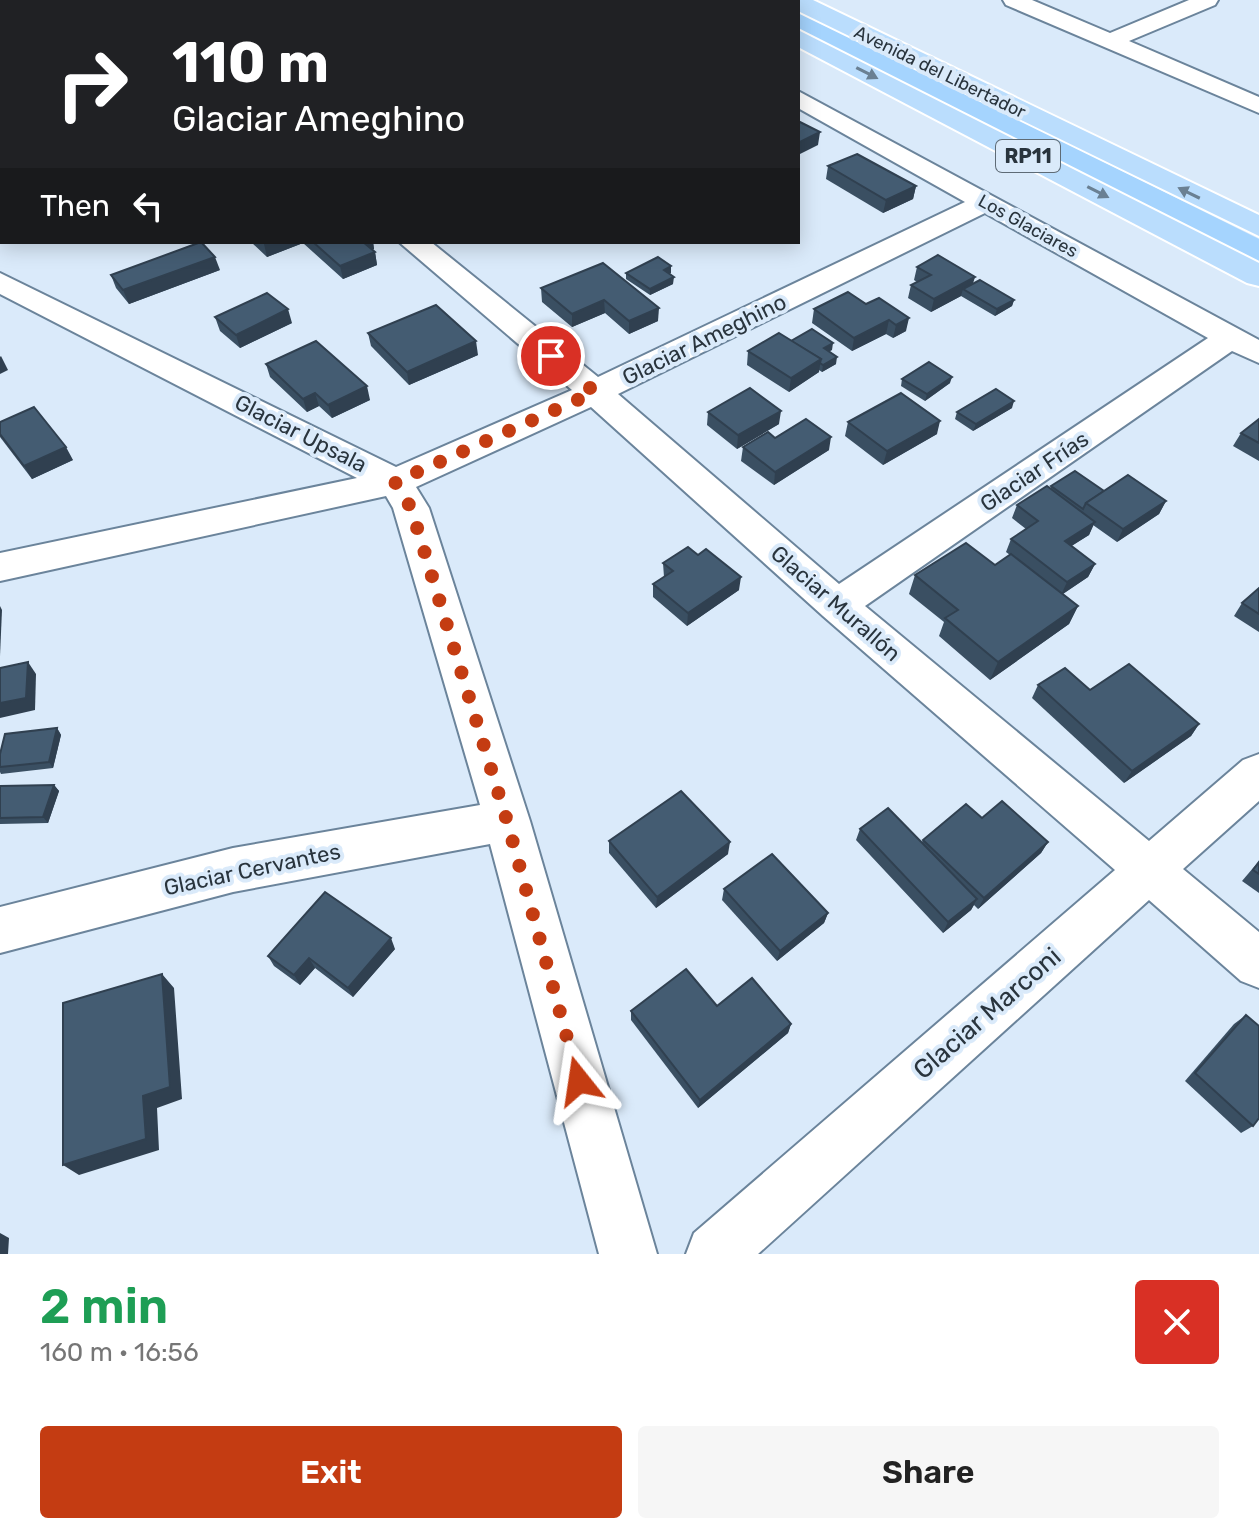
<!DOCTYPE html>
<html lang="en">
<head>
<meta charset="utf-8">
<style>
  :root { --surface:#fff; --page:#f6f6f6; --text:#222; --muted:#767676; --accent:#c43c12 }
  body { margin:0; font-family:Rubik,sans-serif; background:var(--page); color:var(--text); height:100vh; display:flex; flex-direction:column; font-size:30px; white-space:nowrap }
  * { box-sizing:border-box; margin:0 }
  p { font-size:26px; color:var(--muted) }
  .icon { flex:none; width:44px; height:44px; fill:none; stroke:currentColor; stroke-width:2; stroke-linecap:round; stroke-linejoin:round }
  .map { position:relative; height:1254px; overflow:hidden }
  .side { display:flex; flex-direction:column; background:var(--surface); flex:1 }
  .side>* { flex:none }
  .top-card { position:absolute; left:0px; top:0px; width:800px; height:244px; box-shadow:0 4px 20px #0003; background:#202124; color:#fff; overflow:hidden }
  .pin { position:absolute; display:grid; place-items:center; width:68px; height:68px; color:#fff; margin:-34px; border:4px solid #fff; border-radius:50%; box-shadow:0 2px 8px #0007 }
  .me { position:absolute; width:88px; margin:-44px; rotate:345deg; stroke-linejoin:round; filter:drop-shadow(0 0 6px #0008) }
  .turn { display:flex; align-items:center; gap:28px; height:168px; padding:0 40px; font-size:36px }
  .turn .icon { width:104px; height:104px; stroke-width:2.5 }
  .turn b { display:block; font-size:56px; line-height:68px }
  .then { display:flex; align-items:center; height:76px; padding:0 40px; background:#0003; gap:16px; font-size:30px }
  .round { display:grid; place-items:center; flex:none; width:84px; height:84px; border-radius:8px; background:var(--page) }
  .headline { display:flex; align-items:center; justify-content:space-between; height:136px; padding:0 40px }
  h1 { font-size:48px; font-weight:600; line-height:60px; color:#1e9e55 }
  .action { display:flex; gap:16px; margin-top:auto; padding:16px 40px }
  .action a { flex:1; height:92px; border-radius:8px; background:var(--accent); color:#fff; font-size:32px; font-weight:600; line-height:92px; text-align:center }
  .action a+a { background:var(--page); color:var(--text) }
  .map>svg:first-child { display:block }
  .green { fill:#a5d4fe }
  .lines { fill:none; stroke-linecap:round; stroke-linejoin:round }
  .minor-casing { stroke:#6b849b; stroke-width:4 }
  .primary-casing { stroke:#fff; stroke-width:4 }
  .minor { fill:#fff; fill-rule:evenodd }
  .primary { fill:#baddfd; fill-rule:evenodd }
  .wall { fill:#3a4f62 }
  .shaded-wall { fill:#304050 }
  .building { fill:#445c72; stroke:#304050; stroke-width:2 }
  .oneway { fill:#6a8093 }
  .route { stroke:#c43c12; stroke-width:14; stroke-dasharray:0 25.2 }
  .labels { text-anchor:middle; stroke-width:8; stroke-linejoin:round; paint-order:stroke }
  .far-street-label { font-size:18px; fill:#29343d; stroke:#daeafa }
  .shield { fill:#daeafa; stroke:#5e6b76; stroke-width:2 }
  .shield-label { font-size:20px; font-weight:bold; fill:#29343d }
  .street-label { font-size:22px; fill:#29343d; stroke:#daeafa }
  .near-street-label { font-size:26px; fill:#29343d; stroke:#daeafa }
</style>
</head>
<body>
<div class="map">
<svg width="1259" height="1254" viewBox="0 0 1259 1254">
  <rect width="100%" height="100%" fill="#daeafa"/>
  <path class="green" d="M798 10 1259 239V265L798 29Z"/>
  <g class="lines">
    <g class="minor-casing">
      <g id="minor">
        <path d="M0 0H27L2 2V7Z"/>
        <path d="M124 0H146L148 2H126Z"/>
        <path d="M607 0H631L633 2H609Z"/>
        <path d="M1003 0H1032L1110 33 1189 0H1218L1215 5 1129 41 1259 97V113L1006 5Z"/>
        <path d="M798 91 1259 340V363L1232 351 865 606 1149 841 1243 760 1259 754V801L1183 869 1259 932V988L1241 981 1149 900 758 1254H686L694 1233 1115 870 823 616 591 407 416 487 429 508 530 821 657 1254H599L490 844 233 892 0 953V907L233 848 480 805 393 508 386 496 0 581V553L357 478 0 294V273L396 467 572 390 399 242H431L598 377 965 202 798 108ZM985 213 1208 338 839 584 618 394Z"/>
        <rect x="0" y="98" width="2" height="14"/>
        <path d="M2 223V241L0 242V224Z"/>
      </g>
    </g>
    <g class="primary-casing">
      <g id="primary">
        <path d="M714 0H741L742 2H716Z"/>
        <path d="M782 0H813L1259 215V236L798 11V2Z"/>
        <path d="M798 30 1259 263V286L1247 283 798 47Z"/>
      </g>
    </g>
    <use href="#minor" class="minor"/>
    <use href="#primary" class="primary"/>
  </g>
  <g class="wall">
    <rect x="519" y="0" width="64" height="2"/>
    <path d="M828 166 916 186 913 199 883 213 826 179Z"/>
    <path d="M251 242H373L374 249 372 250 375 252 377 265 343 279 303 243 267 257Z"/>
    <path d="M603 263 658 321 629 334 605 313 572 327 542 302 541 288Z"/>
    <path d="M917 267 973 284 1014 300 1012 306 995 316 961 296 931 312 908 298 911 285 917 282 914 280Z"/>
    <path d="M220 270 129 304 116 288 111 275Z"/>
    <path d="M626 273H671L669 274 673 284 650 295 626 279Z"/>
    <path d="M848 292 906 331 893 338 886 334 852 351 812 323 814 309Z"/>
    <path d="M215 317 292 323 240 348 220 331Z"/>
    <path d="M368 333 478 355 409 385 371 346Z"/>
    <path d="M791 341 832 350 829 351 836 364 822 372 819 370V372L789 392 747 365 748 351Z"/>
    <path d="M266 364 370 400 332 418 319 406 307 412 270 377Z"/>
    <path d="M902 379 950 383 925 401 901 386Z"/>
    <path d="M1012 408 973 431 955 419 957 412Z"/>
    <path d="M708 412 779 424 737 449 707 425Z"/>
    <path d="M1259 419V461L1233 446 1241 433Z"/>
    <path d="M0 422 73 460 32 479 0 437Z"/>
    <path d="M848 422 937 434 883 465 845 436Z"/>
    <path d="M775 438 829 450 774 485 741 461 743 447Z"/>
    <path d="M1051 486 1104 491 1166 501 1159 514 1117 542 1093 525 1089 535 1071 546 1095 564 1088 577 1063 594 1078 606 1069 624 990 680 939 636 944 622 909 594 915 575 995 565 1010 555 1006 552 1011 539 1026 529 1012 518 1017 505 1050 489Z"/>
    <path d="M698 555 739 590 687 626 653 597V584L664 577 663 563Z"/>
    <path d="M1259 588V632L1234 616 1242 603Z"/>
    <path d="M1038 685 1090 690 1199 724 1191 736 1124 783 1032 698Z"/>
    <path d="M57 728 61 735 53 768 1 774 0 772V754Z"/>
    <path d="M54 785 59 791 48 823 0 824V788Z"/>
    <path d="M982 818 1048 842 1041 853 978 909 974 905 971 910 943 933 856 840 860 829 922 842 923 840Z"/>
    <path d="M609 841 728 854 656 908 609 853Z"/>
    <path d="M1259 861V893L1242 881Z"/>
    <path d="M724 889 828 913 824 923 777 961 722 900Z"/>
    <path d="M395 949 353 997 315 968 300 985 274 966 268 956Z"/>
    <path d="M717 1006 791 1024 788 1033 698 1108 631 1020V1011Z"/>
    <path d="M1246 1015 1253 1126 1241 1133 1185 1081 1234 1024Z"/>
  </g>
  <g class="shaded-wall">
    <path d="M2 132V147L0 148V133Z"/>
    <path d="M820 132 818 145 798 155V143Z"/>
    <path d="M916 186 913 199 883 213 886 200Z"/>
    <path d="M268 242H303V243L267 257 264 244Z"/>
    <path d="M362 242H373L374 249 364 253Z"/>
    <path d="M375 252 377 265 343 279 340 266Z"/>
    <path d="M215 257 220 270 129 304 123 290Z"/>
    <path d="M671 266V273L663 277 664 270Z"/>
    <path d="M674 277 673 284 650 295V289Z"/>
    <path d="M975 277 971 290 963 289 961 296 931 312 934 299Z"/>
    <path d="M604 300 605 313 572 327V314Z"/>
    <path d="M1014 300 1012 306 995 316 997 309Z"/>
    <path d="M659 308 658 321 629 334V321Z"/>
    <path d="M288 309 292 323 240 348 236 335Z"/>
    <path d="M909 318 906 331 893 338 896 325Z"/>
    <path d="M889 320 886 334 852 351 854 338Z"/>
    <path d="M476 341 478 355 409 385 407 372Z"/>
    <path d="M833 343 832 350 822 355 824 348Z"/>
    <path d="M1 356 8 370 0 374V357Z"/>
    <path d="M837 357 836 364 822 372 823 365Z"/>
    <path d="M821 359 819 372 789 392 791 378Z"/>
    <path d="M952 377 950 383 925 401 927 394Z"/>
    <path d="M367 386 370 400 332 418 328 405Z"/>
    <path d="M315 393 319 406 307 412 303 399Z"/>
    <path d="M1014 401 1012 408 973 431 976 424Z"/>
    <path d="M781 411 779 424 737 449 738 435Z"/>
    <path d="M940 421 937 434 883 465 887 451Z"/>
    <path d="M831 437 829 450 774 485 775 472Z"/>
    <path d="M66 447 73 460 32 479 24 466Z"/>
    <path d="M1166 501 1159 514 1117 542 1123 529Z"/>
    <path d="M1095 522 1089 535 1059 554 1065 541Z"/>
    <path d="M1095 564 1088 577 1061 595 1067 582Z"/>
    <path d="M741 577 739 590 687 626 688 613Z"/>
    <path d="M0 606 2 610 0 656Z"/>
    <path d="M1078 606 1069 624 990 680 998 662Z"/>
    <path d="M28 662 36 674 35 710 0 718V703Z"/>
    <path d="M1199 724 1191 736 1124 783 1132 771Z"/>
    <path d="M57 728 61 735 53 768 49 762Z"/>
    <path d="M54 785 59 791 48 823 43 817Z"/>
    <path d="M730 842 728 854 656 908 657 897Z"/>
    <path d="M1048 842 1041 853 978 909 984 898Z"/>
    <path d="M977 899 971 910 943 933 948 922Z"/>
    <path d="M828 913 824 923 777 961 780 951Z"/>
    <path d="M391 938 395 949 353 997 348 988Z"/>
    <path d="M309 958 315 968 300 985 294 975Z"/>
    <path d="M162 974 174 988 182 1099 157 1108 159 1150 79 1175 63 1165 143 1096Z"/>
    <path d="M791 1024 788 1033 698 1108 700 1100Z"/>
    <path d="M0 1233 9 1238 8 1254H0Z"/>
  </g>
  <g class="building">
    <path d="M213 0H253L256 2H205Z"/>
    <path d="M534 0H575L570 2H538Z"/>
    <path d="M2 106V132L0 133V107Z"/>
    <path d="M798 121 820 132 798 143Z"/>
    <path d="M857 154 916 186 886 200 828 166Z"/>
    <path d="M201 242 215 257 123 290 111 275Z"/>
    <path d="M313 242H363L375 252 340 266Z"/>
    <path d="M938 255 975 277 934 299 911 285 931 275 917 267Z"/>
    <path d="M658 257 671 266 664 270 674 277 650 289 626 273Z"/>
    <path d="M603 263 659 308 629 321 604 300 572 314 541 288Z"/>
    <path d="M980 280 1014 300 997 309 963 289Z"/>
    <path d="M848 292 866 304 879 298 909 318 896 325 889 320 854 338 814 309Z"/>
    <path d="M267 293 288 309 236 335 215 317Z"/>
    <path d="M436 305 476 341 407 372 368 333Z"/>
    <path d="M812 329 833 343 824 348 837 357 823 365 820 363 821 359 791 341Z"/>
    <path d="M779 333 821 359 791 378 748 351Z"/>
    <path d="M316 341 367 386 328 405 315 393 303 399 266 364Z"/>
    <path d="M929 362 952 377 927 394 902 379Z"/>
    <path d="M750 388 781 411 738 435 708 412Z"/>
    <path d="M996 389 1014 401 976 424 957 412Z"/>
    <path d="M901 393 940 421 887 451 848 422Z"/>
    <path d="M34 407 66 447 24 466 0 434V422Z"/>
    <path d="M806 419 831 437 775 472 743 447 768 432 775 438Z"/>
    <path d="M1259 419V443L1241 433Z"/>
    <path d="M1075 471 1104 491 1086 503 1083 509 1051 486Z"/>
    <path d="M1128 475 1166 501 1123 529 1086 503Z"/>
    <path d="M1047 486 1095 522 1065 541 1095 564 1067 582 1011 539 1038 521 1017 505Z"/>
    <path d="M966 543 995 565 1011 554 1078 606 998 662 945 618 958 610 915 575Z"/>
    <path d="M688 547 698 555 706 549 741 577 688 613 653 584 673 571 663 563Z"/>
    <path d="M1259 588V614L1242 603Z"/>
    <path d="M28 662 26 698 0 703V668Z"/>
    <path d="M1129 664 1199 724 1132 771 1038 685 1065 668 1090 690Z"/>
    <path d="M57 728 49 762 0 767V754L5 734Z"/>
    <path d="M54 785 43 817 0 818V786Z"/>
    <path d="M681 791 730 842 657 897 609 841Z"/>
    <path d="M1002 801 1048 842 984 898 923 840 966 804 982 818Z"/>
    <path d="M888 808 977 899 948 922 860 829Z"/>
    <path d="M772 854 828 913 780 951 724 889Z"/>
    <path d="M1259 862V874L1253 870Z"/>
    <path d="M325 892 391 938 348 988 309 958 294 975 268 956Z"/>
    <path d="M686 969 717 1006 752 978 791 1024 700 1100 631 1011Z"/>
    <path d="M162 974 170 1087 143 1096 146 1139 63 1165V1003Z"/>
    <path d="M1246 1015 1259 1026V1118L1253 1126 1195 1073Z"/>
  </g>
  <defs><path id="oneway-solid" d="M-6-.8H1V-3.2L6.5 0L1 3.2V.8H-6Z" transform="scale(2)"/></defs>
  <g class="oneway">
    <use href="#oneway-solid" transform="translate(867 73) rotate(27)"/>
    <use href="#oneway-solid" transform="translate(1098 192) rotate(27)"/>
    <use href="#oneway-solid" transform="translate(1189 193) rotate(-154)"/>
  </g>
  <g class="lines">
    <path class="route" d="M551 356 595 392 395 482 411 508 507 821 579 1081"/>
  </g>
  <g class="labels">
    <g class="far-street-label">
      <text transform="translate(940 72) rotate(26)" y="6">Avenida del Libertador</text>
      <text transform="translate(1028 226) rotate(29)" y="6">Los Glaciares</text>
    </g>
    <rect class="shield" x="996" y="140" width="64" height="32" rx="6"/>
    <g class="shield-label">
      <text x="1028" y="163">RP11</text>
    </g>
    <g class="street-label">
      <text transform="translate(704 339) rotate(-26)" y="8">Glaciar Ameghino</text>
      <text transform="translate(301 433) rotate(27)" y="8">Glaciar Upsala</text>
      <text transform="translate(1034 471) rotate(-34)" y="8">Glaciar Frías</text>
      <text transform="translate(836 603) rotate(41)" y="8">Glaciar Murallón</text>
      <text transform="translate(252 869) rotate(-12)" y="8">Glaciar Cervantes</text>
    </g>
    <g class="near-street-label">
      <text transform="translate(987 1013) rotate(-41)" y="9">Glaciar Marconi</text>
    </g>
  </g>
</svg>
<div class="pin" style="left:551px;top:356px;background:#d93025"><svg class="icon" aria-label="arrive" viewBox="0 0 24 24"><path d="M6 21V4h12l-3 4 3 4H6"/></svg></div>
<svg class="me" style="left:579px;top:1081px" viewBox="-20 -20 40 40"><path d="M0-17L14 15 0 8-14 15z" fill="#c43c12" stroke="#fff" stroke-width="4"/></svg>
<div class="top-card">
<div class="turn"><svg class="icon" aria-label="right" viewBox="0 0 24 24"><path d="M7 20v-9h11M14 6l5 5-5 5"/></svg><div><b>110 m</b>Glaciar Ameghino</div></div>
<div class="then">Then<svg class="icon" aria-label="left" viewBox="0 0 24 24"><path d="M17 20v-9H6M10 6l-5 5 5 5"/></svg></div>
</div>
</div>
<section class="side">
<div class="headline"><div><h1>2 min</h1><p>160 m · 16:56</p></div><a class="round" style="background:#d93025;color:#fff"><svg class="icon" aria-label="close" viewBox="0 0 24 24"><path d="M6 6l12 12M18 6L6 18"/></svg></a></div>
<div class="action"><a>Exit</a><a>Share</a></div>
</section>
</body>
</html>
